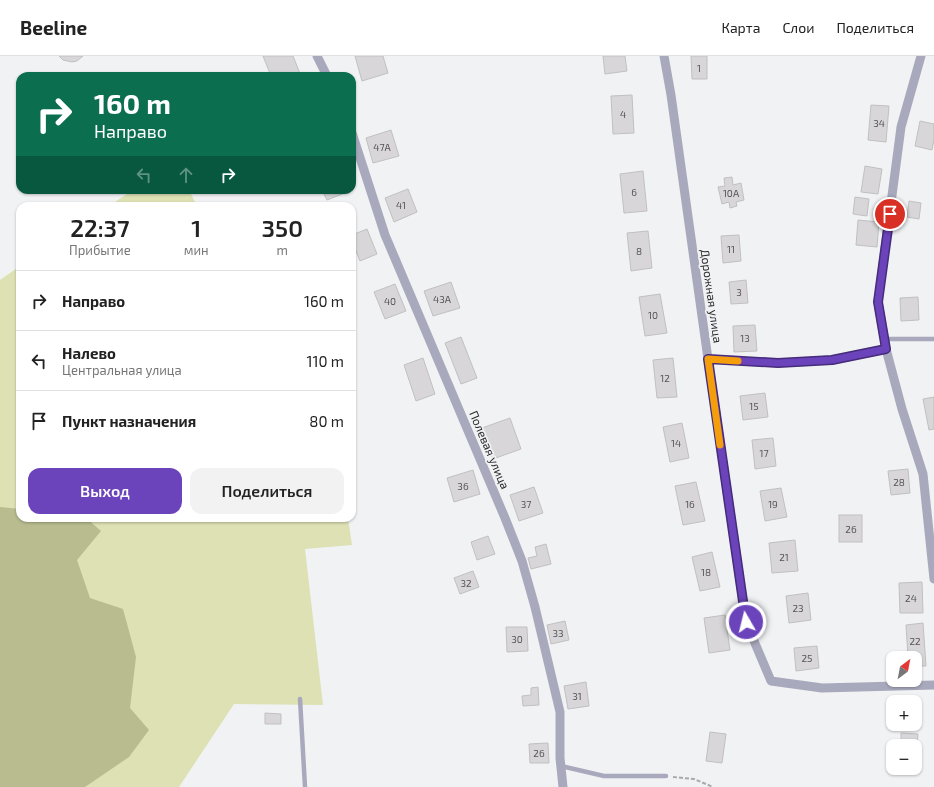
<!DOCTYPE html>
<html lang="ru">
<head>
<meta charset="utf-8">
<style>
  :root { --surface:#fff; --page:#f2f2f2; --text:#222; --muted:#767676; --line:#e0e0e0; --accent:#6b43bb }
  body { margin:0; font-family:"Exo 2",sans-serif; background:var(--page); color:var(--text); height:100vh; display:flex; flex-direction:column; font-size:15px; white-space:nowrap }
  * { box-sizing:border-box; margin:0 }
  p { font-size:13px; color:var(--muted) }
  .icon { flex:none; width:22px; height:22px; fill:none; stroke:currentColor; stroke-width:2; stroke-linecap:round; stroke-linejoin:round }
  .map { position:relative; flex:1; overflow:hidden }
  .sheet { position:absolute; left:16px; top:146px; width:340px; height:320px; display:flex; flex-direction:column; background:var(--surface); border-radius:12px; box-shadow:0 1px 3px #0004 }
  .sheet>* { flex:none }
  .banner { position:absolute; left:16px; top:16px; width:340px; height:122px; border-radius:12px; box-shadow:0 1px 3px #0004; background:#0b6e4f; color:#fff; overflow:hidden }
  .needle { width:26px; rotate:32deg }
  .buttons { position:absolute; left:886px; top:595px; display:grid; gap:8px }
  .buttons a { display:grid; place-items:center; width:36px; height:36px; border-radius:8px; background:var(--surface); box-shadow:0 1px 3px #0004; font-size:20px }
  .pin { position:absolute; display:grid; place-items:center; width:34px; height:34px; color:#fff; margin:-17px; border:2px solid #fff; border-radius:50%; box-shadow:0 1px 4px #0007 }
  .me { position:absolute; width:44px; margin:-22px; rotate:352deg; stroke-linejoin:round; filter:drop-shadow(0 0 3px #0008) }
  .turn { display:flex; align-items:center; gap:14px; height:84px; padding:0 12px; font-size:18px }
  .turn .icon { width:52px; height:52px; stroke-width:2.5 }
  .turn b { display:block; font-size:28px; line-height:34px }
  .lanes { display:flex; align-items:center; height:38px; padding:0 12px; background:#0003; justify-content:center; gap:20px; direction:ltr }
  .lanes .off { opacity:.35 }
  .eta { display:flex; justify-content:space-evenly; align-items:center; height:68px; text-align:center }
  .eta b { font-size:24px; font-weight:600; line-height:28px }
  .cta { display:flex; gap:8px; margin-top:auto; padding:8px 12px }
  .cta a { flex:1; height:46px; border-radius:12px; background:var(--accent); color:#fff; font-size:16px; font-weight:600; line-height:46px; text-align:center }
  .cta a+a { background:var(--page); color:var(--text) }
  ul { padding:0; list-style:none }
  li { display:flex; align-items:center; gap:12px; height:60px; padding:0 12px; border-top:1px solid var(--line) }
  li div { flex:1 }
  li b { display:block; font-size:15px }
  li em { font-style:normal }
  header { display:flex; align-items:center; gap:24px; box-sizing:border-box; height:56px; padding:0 20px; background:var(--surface); border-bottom:1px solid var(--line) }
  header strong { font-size:19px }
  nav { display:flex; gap:22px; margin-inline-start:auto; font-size:14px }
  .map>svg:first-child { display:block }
  .green { fill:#dde1b4 }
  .forest { fill:#b8bc8f }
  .building { fill:#d8d6d8; stroke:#c1c0c1 }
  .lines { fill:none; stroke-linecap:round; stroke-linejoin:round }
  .path { stroke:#a8a9ab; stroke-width:2; stroke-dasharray:4 2; stroke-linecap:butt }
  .lane { stroke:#a9a9bd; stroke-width:4.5 }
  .street { stroke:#a9a9bd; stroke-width:9 }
  .route-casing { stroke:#462c7a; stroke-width:10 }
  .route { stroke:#6b43bb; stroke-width:7 }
  .slow { stroke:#f59e0b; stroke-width:7 }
  .labels { text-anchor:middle; stroke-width:3.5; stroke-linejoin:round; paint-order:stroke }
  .number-label { font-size:10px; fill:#565556 }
  .street-label { font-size:12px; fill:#2a2a2b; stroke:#f1f2f4 }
</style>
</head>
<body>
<header>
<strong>Beeline</strong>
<nav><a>Карта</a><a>Слои</a><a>Поделиться</a></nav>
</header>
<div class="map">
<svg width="934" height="731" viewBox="0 0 934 731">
  <rect width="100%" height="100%" fill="#f1f2f4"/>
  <g class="green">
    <path d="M133 134H189L197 150H109Z"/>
    <path d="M20 210V462H348L352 489 305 493 323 649 234 648 179 731H0V224Z"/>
  </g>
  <path class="forest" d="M0 451 20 453V462H86L101 475 77 504 90 542 123 553 136 601 130 652 149 674 129 701 85 731H0Z"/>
  <g class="building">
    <path d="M59 0H83L77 5 72 6 63 4Z"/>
    <path d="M263 0H293L301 20H271Z"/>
    <path d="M355 0H383L388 17 362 25Z"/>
    <path d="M603 0H625L627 15 605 18Z"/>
    <path d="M691 0H707V23H692Z"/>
    <path d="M632 39 634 77 613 78 611 40Z"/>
    <path d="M871 49 889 50 886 86 868 84Z"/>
    <path d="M920 65 934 68V83L932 94 915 90Z"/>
    <path d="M391 74 399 100 373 107 366 82Z"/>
    <path d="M865 110 882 113 878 138 861 136Z"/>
    <path d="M643 115 647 155 624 157 620 118Z"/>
    <path d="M732 121 733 129 741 127 744 144 736 146 737 150 730 152 729 146 722 148 718 131 725 130 724 122Z"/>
    <path d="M408 133 417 156 394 166 385 142Z"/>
    <path d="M322 134H344L345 137 327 144Z"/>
    <path d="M855 141 869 143 867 160 853 158Z"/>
    <path d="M909 145 921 147 919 163 907 161Z"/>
    <path d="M858 164 879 166 877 191 856 189Z"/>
    <path d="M367 173 377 198 360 205 352 185V179Z"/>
    <path d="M648 175 652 212 631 215 627 177Z"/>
    <path d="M739 179 741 205 723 207 721 180Z"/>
    <path d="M746 224 748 247 731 248 729 226Z"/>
    <path d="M451 226 460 252 433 260 424 235Z"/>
    <path d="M395 228 406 255 385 263 374 236Z"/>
    <path d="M660 238 667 277 645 280 639 241Z"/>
    <path d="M918 241 919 264 901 265 900 242Z"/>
    <path d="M755 269 757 295 734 296 733 270Z"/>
    <path d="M461 281 477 322 461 328 445 287Z"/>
    <path d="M423 302 435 338 416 345 404 309Z"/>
    <path d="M673 302 677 341 657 342 653 304Z"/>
    <path d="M765 337 768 361 743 364 740 340Z"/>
    <path d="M934 341V373L929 374 923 343Z"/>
    <path d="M510 362 521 393 493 403 482 372Z"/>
    <path d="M682 367 689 402 670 406 663 371Z"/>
    <path d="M773 382 776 410 755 413 752 384Z"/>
    <path d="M908 413 910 437 891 439 888 415Z"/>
    <path d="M473 414 480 438 454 446 447 422Z"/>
    <path d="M696 426 705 465 683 469 675 430Z"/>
    <path d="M534 431 543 457 519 465 510 439Z"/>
    <path d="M781 432 787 461 765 465 760 435Z"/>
    <rect x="839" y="459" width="23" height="27"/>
    <path d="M488 480 495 498 477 504 471 486Z"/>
    <path d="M795 484 798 515 772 517 769 487Z"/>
    <path d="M546 488 551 508 531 513 528 502 537 500 535 491Z"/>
    <path d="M712 496 720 531 700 535 692 501Z"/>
    <path d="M473 515 479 531 460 538 454 522Z"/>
    <path d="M922 526 923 557H900L899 527Z"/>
    <path d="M808 537 811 564 789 567 786 540Z"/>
    <path d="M725 559 730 594 709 597 704 562Z"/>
    <path d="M565 565 569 584 551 588 547 569Z"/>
    <path d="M923 567 926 610H915V602H908L906 569Z"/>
    <path d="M506 571H527L528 595 507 596Z"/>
    <path d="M817 590 819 612 796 615 794 592Z"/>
    <path d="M586 626 589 650 568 653 564 630Z"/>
    <path d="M538 631 539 649 523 650 522 640 531 639V632Z"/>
    <path d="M265 657 281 658V668H265Z"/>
    <path d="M710 676 726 678 722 707 706 705Z"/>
    <path d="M901 677 918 678 917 690 901 689Z"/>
    <path d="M548 687 549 707H530L529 688Z"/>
  </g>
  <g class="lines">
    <path class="path" d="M673 721 694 723 713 731"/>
    <g class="lane">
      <path d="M884 283H934"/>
      <path d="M300 643 305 731"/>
      <path d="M561 710 604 720H666"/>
    </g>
    <g class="street">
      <path d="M317 0 327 20"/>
      <path d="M664 0 671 39 708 303 746 566 771 625 822 632 934 629"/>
      <path d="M921 0 901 71 878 246 886 293 902 353 923 418 934 523"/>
      <path d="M352 77 385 179 505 462 522 505 535 551 560 656V702L563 731"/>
      <path d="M708 303 778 307 832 304 886 293"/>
    </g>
  </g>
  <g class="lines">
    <g class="route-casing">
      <path id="route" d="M746 566 708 303 778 307 832 304 886 293 878 246 890 158"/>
    </g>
    <use href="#route" class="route"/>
    <path class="slow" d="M720 389 708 303 738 305"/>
  </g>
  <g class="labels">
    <g class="number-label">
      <text x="699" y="16">1</text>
      <text x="623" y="62">4</text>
      <text x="879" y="71">34</text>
      <text x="382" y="95">47А</text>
      <text x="634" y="140">6</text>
      <text x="731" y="141">10А</text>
      <text x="401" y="153">41</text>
      <text x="731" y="197">11</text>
      <text x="639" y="199">8</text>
      <text x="739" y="240">3</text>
      <text x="442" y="247">43А</text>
      <text x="390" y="249">40</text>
      <text x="653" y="263">10</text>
      <text x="745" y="286">13</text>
      <text x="665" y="326">12</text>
      <text x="754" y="354">15</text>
      <text x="676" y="391">14</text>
      <text x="764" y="401">17</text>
      <text x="899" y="430">28</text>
      <text x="463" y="434">36</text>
      <text x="526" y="452">37</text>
      <text x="690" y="452">16</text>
      <text x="773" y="452">19</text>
      <text x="851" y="477">26</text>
      <text x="784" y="505">21</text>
      <text x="706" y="520">18</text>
      <text x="466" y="531">32</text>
      <text x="911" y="546">24</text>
      <text x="798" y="556">23</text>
      <text x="558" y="581">33</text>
      <text x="517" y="587">30</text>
      <text x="915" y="589">22</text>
      <text x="807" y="606">25</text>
      <text x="577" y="644">31</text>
      <text x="539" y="701">26</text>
    </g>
    <g class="street-label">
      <text transform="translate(711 240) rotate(82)" y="4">Дорожная улица</text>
      <text transform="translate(489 394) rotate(67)" y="4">Полевая улица</text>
    </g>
  </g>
</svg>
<div class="buttons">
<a><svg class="needle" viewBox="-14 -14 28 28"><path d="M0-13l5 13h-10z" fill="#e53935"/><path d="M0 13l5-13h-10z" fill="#767676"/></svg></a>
<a>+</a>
<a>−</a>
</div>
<div class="pin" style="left:890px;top:158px;background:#d93025"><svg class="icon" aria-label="arrive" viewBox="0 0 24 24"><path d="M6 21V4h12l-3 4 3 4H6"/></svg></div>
<svg class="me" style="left:746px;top:566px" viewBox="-20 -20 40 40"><circle r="17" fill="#6b43bb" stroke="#fff" stroke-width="3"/><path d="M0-11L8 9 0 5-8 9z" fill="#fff"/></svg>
<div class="banner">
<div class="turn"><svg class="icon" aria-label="right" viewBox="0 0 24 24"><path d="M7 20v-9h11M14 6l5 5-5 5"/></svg><div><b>160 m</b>Направо</div></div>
<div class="lanes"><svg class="icon off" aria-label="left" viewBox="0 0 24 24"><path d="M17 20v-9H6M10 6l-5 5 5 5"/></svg><svg class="icon off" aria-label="ahead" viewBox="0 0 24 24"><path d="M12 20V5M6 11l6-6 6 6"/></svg><svg class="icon" aria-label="right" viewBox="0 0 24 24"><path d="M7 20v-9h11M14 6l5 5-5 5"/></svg></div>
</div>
<section class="sheet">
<div class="eta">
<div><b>22:37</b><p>Прибытие</p></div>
<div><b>1</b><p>мин</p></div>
<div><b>350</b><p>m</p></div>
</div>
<ul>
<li><svg class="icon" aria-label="right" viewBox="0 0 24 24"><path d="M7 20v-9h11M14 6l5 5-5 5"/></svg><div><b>Направо</b></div><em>160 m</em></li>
<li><svg class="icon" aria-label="left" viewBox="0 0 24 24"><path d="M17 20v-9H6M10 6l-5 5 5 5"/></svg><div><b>Налево</b><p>Центральная улица</p></div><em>110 m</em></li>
<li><svg class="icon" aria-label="arrive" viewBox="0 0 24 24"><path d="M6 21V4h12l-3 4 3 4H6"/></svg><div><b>Пункт назначения</b></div><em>80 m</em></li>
</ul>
<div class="cta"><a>Выход</a><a>Поделиться</a></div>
</section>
</div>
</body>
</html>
